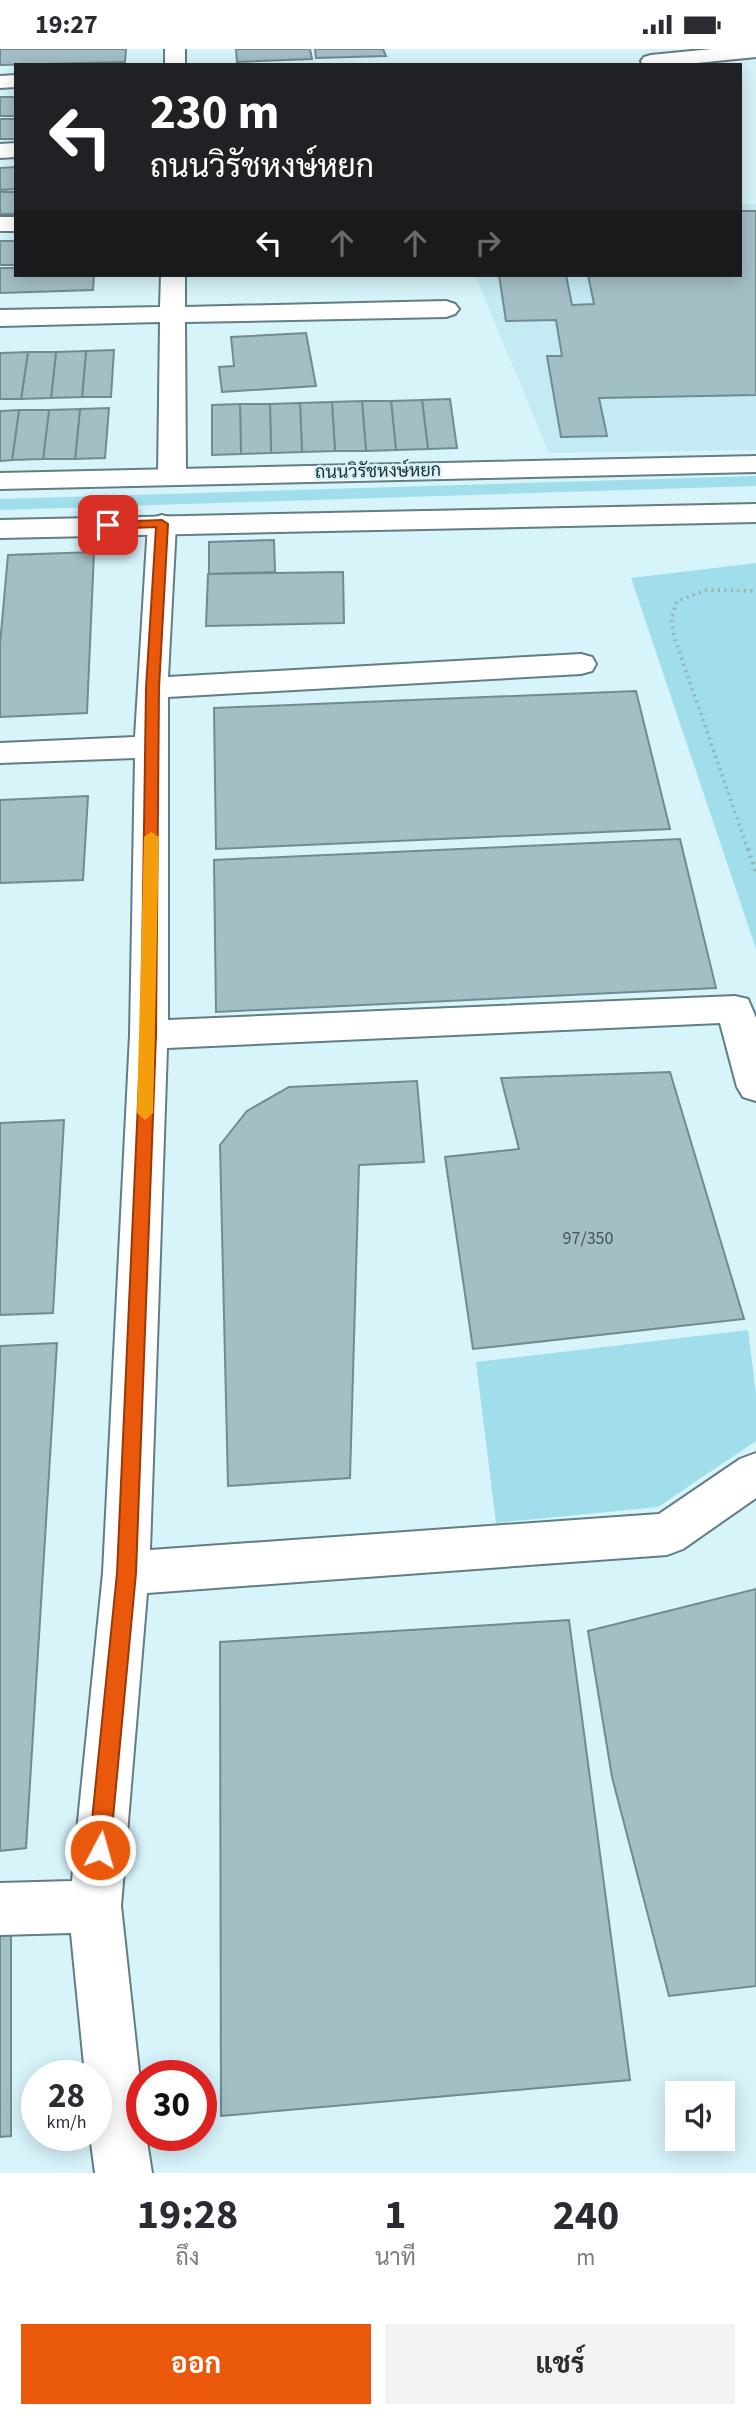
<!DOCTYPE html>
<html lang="th">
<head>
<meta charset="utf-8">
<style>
  :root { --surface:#fff; --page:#f2f2f3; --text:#2b2b33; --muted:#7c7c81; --accent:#ea580c }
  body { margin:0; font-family:"Source Sans 3",Sarabun,sans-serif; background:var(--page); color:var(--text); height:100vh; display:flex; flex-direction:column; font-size:26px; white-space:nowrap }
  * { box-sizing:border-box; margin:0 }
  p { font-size:23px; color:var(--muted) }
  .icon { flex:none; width:38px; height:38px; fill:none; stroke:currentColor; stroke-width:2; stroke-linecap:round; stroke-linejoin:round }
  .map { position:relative; height:2124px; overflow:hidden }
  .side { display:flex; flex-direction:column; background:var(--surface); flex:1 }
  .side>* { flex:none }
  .banner { position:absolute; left:14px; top:14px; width:728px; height:214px; border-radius:0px; box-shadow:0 4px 18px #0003; background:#202124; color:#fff; overflow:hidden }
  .controls { position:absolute; left:665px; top:2032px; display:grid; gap:14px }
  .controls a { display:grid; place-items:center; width:70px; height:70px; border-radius:0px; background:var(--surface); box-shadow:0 4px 18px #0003; font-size:35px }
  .speed { position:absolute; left:21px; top:2011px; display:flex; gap:14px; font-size:35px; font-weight:700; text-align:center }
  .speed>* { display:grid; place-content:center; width:91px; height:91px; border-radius:50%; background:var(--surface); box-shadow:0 4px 18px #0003; line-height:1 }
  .speed small { font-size:18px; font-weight:400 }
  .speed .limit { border:10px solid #d22; background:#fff; color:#111 }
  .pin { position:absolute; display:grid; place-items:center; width:60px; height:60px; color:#fff; margin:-30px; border-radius:14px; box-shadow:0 4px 10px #0006 }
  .me { position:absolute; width:77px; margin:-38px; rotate:6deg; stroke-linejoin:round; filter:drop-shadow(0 0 5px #0008) }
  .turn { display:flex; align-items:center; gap:24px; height:147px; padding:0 21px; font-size:32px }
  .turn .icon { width:91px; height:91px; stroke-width:2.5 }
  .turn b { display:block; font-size:49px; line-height:60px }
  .lanes { display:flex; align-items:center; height:66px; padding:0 21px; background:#0003; justify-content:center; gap:35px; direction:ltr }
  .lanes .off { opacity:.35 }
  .eta { display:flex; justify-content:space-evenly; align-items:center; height:119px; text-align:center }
  .eta b { font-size:42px; font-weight:700; line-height:49px }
  .action { display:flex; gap:14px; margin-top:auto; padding:14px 21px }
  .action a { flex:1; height:80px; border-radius:0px; background:var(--accent); color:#fff; font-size:28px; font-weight:700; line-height:80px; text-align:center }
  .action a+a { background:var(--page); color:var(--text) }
  .status { display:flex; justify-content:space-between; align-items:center; height:49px; padding:0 35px; background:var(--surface); direction:ltr }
  .status svg { height:19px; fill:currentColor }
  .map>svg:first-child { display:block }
  .built { fill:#c4eaf3 }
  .green { fill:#a1deec }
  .building { fill:#a3bfc6; stroke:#708b92; stroke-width:2 }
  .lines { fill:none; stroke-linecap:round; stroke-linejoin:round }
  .minor-casing { stroke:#627d83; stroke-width:4 }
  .major-casing { stroke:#627d83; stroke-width:4 }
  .path-far1 { stroke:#98afb4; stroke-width:3.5; stroke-dasharray:2 4.5; stroke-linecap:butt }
  .path { stroke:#98afb4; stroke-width:4.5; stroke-dasharray:2 5; stroke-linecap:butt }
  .minor { fill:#fff; fill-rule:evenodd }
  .major { fill:#fff; fill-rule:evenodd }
  .route { fill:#ea580c; stroke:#983908; stroke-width:2 }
  .slow { fill:#f59e0b }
  .labels { text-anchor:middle; stroke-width:5; stroke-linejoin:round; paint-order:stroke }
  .far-street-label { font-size:18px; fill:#232f31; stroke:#d7f4fb }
  .number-label { font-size:18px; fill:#435356 }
</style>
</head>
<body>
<div class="status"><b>19:27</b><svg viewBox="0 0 49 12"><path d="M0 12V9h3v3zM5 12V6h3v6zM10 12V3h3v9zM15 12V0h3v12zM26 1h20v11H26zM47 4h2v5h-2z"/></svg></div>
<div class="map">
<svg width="756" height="2124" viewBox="0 0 756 2124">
  <rect width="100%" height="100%" fill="#d7f4fb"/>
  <path class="built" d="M740 155H756V401L549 404 475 226H740Z"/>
  <g class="green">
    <path d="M756 427V437L0 461V450Z"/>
    <path d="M756 514V900L631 529Z"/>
    <path d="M748 1281 756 1345V1392L658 1458 496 1474 476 1313Z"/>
  </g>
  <g class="building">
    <path d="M0 0H126L125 13 0 16Z"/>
    <path d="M236 0H310L312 10 237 13Z"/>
    <path d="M315 0H383L386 7 316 9Z"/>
    <rect x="0" y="48" width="16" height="19"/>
    <rect x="0" y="70" width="16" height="20"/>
    <path d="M16 118V140L0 141V119Z"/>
    <rect x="0" y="143" width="16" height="22"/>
    <path d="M740 162H756V346L599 349 607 387 561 388 547 307H562L556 271 506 272 499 226H566L572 256 594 255 588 226H740Z"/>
    <rect x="0" y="192" width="16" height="24"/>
    <path d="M0 219H16V226H94L93 241 0 244Z"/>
    <path d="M306 284 316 337 222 343 219 318 234 317 231 288Z"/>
    <path d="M114 301 111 348H82L86 302Z"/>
    <path d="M86 302 82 348 51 349 56 303Z"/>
    <path d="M28 303H56L51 349 21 350Z"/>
    <path d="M28 303 21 350H0V304Z"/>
    <path d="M450 350 457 399 428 400 422 351Z"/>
    <path d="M422 351 428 400 396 401 391 352Z"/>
    <path d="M362 352H391L396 401 366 402Z"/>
    <path d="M362 352 366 402H335L332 353Z"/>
    <path d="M332 353 335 402 302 403 300 354Z"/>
    <path d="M300 354 302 403 271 404 270 355Z"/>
    <path d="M240 355H270L271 404 241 405Z"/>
    <path d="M240 355 241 405 212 406V356Z"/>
    <path d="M109 359 105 409 75 410 80 360Z"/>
    <path d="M80 360 75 410H43L49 361Z"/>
    <path d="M19 361H49L43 410 12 411Z"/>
    <path d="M19 361 12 411 0 412V362Z"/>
    <path d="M274 491 275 523 209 525V493Z"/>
    <path d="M94 503 87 664 0 668V595L8 506Z"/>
    <path d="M343 523 344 574 206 577 208 525Z"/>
    <path d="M636 642 670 780 216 800 214 659Z"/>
    <path d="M88 747 83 831 0 834V751Z"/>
    <path d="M680 790 716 939 216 963 214 811Z"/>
    <path d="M670 1023 744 1270 473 1300 445 1108 519 1100 501 1029Z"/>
    <path d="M417 1032 424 1113 359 1116 350 1429 228 1437 220 1096 247 1062 289 1038Z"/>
    <path d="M64 1071 53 1264 0 1266V1074Z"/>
    <path d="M57 1294 26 1799 0 1802V1297Z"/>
    <path d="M756 1540V1937L669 1947 612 1728 588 1582Z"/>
    <path d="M569 1571 630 2031 221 2067 220 1593Z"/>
    <path d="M11 1886V2087L0 2088V1887Z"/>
  </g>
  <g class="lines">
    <g class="minor-casing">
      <g id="minor">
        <rect x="165" y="0" width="20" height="16"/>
        <path d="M712 0H756V8L677 16H643L641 12 644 8 651 6Z"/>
        <path d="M16 26V38L0 39V27Z"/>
        <path d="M16 94V108L0 109V95Z"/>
        <rect x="0" y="168" width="16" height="14"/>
        <path d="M161 226H185V258L446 252 455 255 459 260 455 265 446 268 185 273 186 427 182 433 172 435 162 433 158 427 160 273 0 277V261L160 258Z"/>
        <path d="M162 466 172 469 176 475 168 628 581 605 592 608 596 615 592 622 581 625 168 648V971L735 947 748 950 756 969V1052L743 1048 737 1038 720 974 167 999 150 1501 659 1465 740 1410 756 1404V1449L683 1500 667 1506 147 1544 121 1857 142 2050V2086H146L152 2124H95L90 2086H96V2026H85L71 1884 0 1886V1834L72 1832 103 1524 130 986 135 709 0 714V694L135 688 148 475 152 469Z"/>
      </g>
    </g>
    <g class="major-casing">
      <g id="major">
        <path d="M756 407V423L0 440V424Z"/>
        <path d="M756 455V473L0 489V471Z"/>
      </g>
    </g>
    <path class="path-far1" d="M748 801 674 587 671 570 677 552 707 541 756 542"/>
    <path class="path" d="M748 800 756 824"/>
    <use href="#minor" class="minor"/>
    <use href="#major" class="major"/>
  </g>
  <path class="route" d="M162 471 168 475 159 639 156 986 136 1524 110 1801 107 1809 100 1812 92 1809 89 1801 117 1524 141 986 146 639 156 478 108 480 102 476 108 473Z"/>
  <path class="slow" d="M151 783 159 788 153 1064 145 1071 137 1064 144 788Z"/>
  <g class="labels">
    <g class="far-street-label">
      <text transform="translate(378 422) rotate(-1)" y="6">ถนนวิรัชหงษ์หยก</text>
    </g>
    <g class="number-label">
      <text x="588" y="1195">97/350</text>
    </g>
  </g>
</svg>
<div class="controls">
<a><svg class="icon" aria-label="sound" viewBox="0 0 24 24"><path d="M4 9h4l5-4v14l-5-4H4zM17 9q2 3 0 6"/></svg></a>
</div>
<div class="speed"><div>28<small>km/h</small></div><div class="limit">30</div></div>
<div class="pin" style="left:108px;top:476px;background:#d93025"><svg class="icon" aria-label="arrive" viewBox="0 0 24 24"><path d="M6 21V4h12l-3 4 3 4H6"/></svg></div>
<svg class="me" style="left:100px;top:1801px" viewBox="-20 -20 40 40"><circle r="17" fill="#ea580c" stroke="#fff" stroke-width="3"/><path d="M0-11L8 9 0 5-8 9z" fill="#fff"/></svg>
<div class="banner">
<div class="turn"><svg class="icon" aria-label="left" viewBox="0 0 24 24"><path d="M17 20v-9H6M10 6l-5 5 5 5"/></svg><div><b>230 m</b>ถนนวิรัชหงษ์หยก</div></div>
<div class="lanes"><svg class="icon" aria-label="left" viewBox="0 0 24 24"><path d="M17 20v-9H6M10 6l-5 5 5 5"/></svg><svg class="icon off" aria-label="ahead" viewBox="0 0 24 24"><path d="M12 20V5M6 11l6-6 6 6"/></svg><svg class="icon off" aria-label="ahead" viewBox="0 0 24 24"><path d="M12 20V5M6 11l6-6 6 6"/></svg><svg class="icon off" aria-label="right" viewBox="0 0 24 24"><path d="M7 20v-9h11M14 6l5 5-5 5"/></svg></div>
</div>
</div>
<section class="side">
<div class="eta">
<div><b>19:28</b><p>ถึง</p></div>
<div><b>1</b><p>นาที</p></div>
<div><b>240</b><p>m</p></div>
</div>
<div class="action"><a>ออก</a><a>แชร์</a></div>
</section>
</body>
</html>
